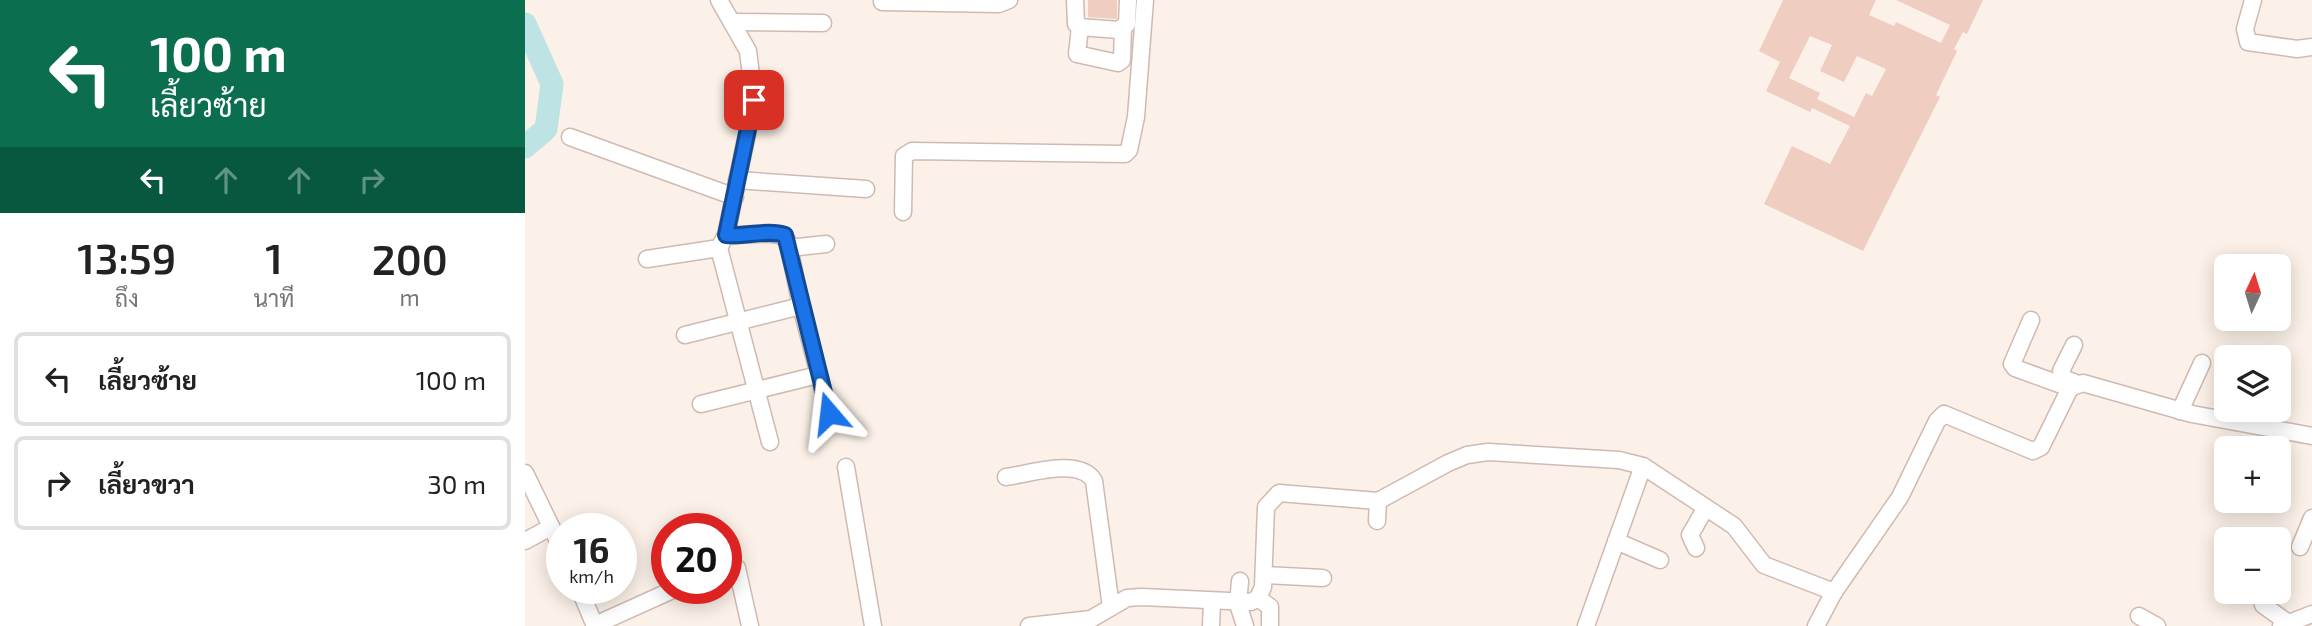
<!DOCTYPE html>
<html lang="th">
<head>
<meta charset="utf-8">
<style>
  :root { --surface:#fff; --page:#f2f2f2; --text:#222; --muted:#767676; --line:#e0e0e0 }
  body { margin:0; font-family:"Exo 2",Sarabun,sans-serif; background:var(--page); color:var(--text); height:100vh; display:flex; flex-direction:column; font-size:26px; white-space:nowrap }
  * { box-sizing:border-box; margin:0 }
  p { font-size:23px; color:var(--muted) }
  .icon { flex:none; width:38px; height:38px; fill:none; stroke:currentColor; stroke-width:2; stroke-linecap:round; stroke-linejoin:round }
  .map { position:relative; flex:1; overflow:hidden }
  .drawer { display:flex; flex-direction:column; background:var(--surface); width:525px }
  .drawer>* { flex:none }
  .top-card { background:#0b6e4f; color:#fff; overflow:hidden }
  .needle { width:46px; rotate:4deg }
  .tools { position:absolute; left:1689px; top:254px; display:grid; gap:14px }
  .tools a { display:grid; place-items:center; width:77px; height:77px; border-radius:10px; background:var(--surface); box-shadow:0 4px 18px #0003; font-size:35px }
  .speed { position:absolute; left:21px; top:513px; display:flex; gap:14px; font-size:35px; font-weight:700; text-align:center }
  .speed>* { display:grid; place-content:center; width:91px; height:91px; border-radius:50%; background:var(--surface); box-shadow:0 4px 18px #0003; line-height:1 }
  .speed small { font-size:18px; font-weight:400 }
  .speed .limit { border:10px solid #d22; background:#fff; color:#111 }
  .pin { position:absolute; display:grid; place-items:center; width:60px; height:60px; color:#fff; margin:-30px; border-radius:14px; box-shadow:0 4px 10px #0006 }
  .me { position:absolute; width:77px; margin:-38px; rotate:343deg; stroke-linejoin:round; filter:drop-shadow(0 0 5px #0008) }
  .turn { display:flex; align-items:center; gap:24px; height:147px; padding:0 35px; font-size:32px }
  .turn .icon { width:91px; height:91px; stroke-width:2.5 }
  .turn b { display:block; font-size:49px; line-height:60px }
  .lanes { display:flex; align-items:center; height:66px; padding:0 35px; background:#0003; justify-content:center; gap:35px; direction:ltr }
  .lanes .off { opacity:.35 }
  .eta { display:flex; justify-content:space-evenly; align-items:center; height:119px; text-align:center }
  .eta b { font-size:42px; font-weight:600; line-height:49px }
  ul { padding:0; list-style:none }
  li { display:flex; align-items:center; gap:21px; height:94px; margin:0 14px 10px; padding:0 21px; border:4px solid var(--line); border-radius:10px }
  li div { flex:1 }
  li b { display:block; font-size:26px }
  li em { font-style:normal }
  main { display:flex; flex:1; min-height:0 }
  .map>svg:first-child { display:block }
  .lines { fill:none; stroke-linecap:round; stroke-linejoin:round }
  .river { stroke:#bde3e4; stroke-width:23 }
  .building { fill:#efcdc1; fill-rule:evenodd }
  .minor-casing { stroke:#cfbab1; stroke-width:19 }
  .minor { stroke:#fff; stroke-width:16 }
  .route-casing { stroke:#114b97; stroke-width:18 }
  .route { stroke:#1a73e8; stroke-width:12 }
</style>
</head>
<body>
<main>
<section class="drawer">
<div class="top-card">
<div class="turn"><svg class="icon" aria-label="left" viewBox="0 0 24 24"><path d="M17 20v-9H6M10 6l-5 5 5 5"/></svg><div><b>100 m</b>เลี้ยวซ้าย</div></div>
<div class="lanes"><svg class="icon" aria-label="left" viewBox="0 0 24 24"><path d="M17 20v-9H6M10 6l-5 5 5 5"/></svg><svg class="icon off" aria-label="ahead" viewBox="0 0 24 24"><path d="M12 20V5M6 11l6-6 6 6"/></svg><svg class="icon off" aria-label="ahead" viewBox="0 0 24 24"><path d="M12 20V5M6 11l6-6 6 6"/></svg><svg class="icon off" aria-label="right" viewBox="0 0 24 24"><path d="M7 20v-9h11M14 6l5 5-5 5"/></svg></div>
</div>
<div class="eta">
<div><b>13:59</b><p>ถึง</p></div>
<div><b>1</b><p>นาที</p></div>
<div><b>200</b><p>m</p></div>
</div>
<ul>
<li><svg class="icon" aria-label="left" viewBox="0 0 24 24"><path d="M17 20v-9H6M10 6l-5 5 5 5"/></svg><div><b>เลี้ยวซ้าย</b></div><em>100 m</em></li>
<li><svg class="icon" aria-label="right" viewBox="0 0 24 24"><path d="M7 20v-9h11M14 6l5 5-5 5"/></svg><div><b>เลี้ยวขวา</b></div><em>30 m</em></li>
</ul>
</section>
<div class="map">
<svg width="1787" height="626" viewBox="0 0 1787 626">
  <rect width="100%" height="100%" fill="#fbf1e8"/>
  <g class="lines">
    <path class="river" d="M0 24 27 84 21 129 0 147"/>
  </g>
  <g class="building">
    <path d="M563 0H592V19L563 17Z"/>
    <path d="M1258 0H1351L1344 15 1369 26 1371 22 1416 43 1425 25 1371 0H1458L1442 34 1438 32 1429 49 1432 51 1411 95 1415 97 1338 251 1239 204 1267 146 1305 164 1325 126 1287 108 1285 112 1241 91 1255 62 1234 51ZM1285 36 1307 45 1295 71 1319 82 1332 56 1361 69 1347 96 1341 93 1329 117 1292 99 1295 93 1264 78Z"/>
  </g>
  <g class="lines">
    <g class="minor-casing">
      <g id="minor">
        <path d="M550 0 551 24 555 27 594 30 602 24 603 0"/>
        <path d="M1728 0 1720 29 1723 42 1772 49 1787 47"/>
        <path d="M357 2 474 4 484 0"/>
        <path d="M207 22 298 23"/>
        <path d="M555 27 552 54 593 63 597 60 598 27"/>
        <path d="M45 137 210 197"/>
        <path d="M212 180 341 189"/>
        <path d="M378 212 379 156 387 151 600 154 604 150 611 117 620 0"/>
        <path d="M201 235C219 237 255 227 263 242L276 306 304 413"/>
        <path d="M194 248 245 442"/>
        <path d="M264 248 301 244"/>
        <path d="M122 259 194 248 201 235 229 100 223 51 194 0"/>
        <path d="M1506 320 1487 364 1490 368 1545 388"/>
        <path d="M160 335 276 306"/>
        <path d="M1549 345 1536 371 1540 379 1551 383"/>
        <path d="M176 404 293 375"/>
        <path d="M1655 411 1677 363"/>
        <path d="M321 467 348 626"/>
        <path d="M0 473 37 549"/>
        <path d="M481 477C504 474 555 457 569 481L586 607"/>
        <path d="M852 521 853 501"/>
        <path d="M0 541 26 527"/>
        <path d="M1091 541 1135 560"/>
        <path d="M1775 547 1787 518"/>
        <path d="M1171 548 1165 535 1180 509"/>
        <path d="M201 566 212 568 225 626"/>
        <path d="M739 575 798 578"/>
        <path d="M715 581 713 604 720 626"/>
        <path d="M54 588 70 626"/>
        <path d="M733 598 745 607V626"/>
        <path d="M1738 605 1762 622"/>
        <path d="M1614 616 1632 626"/>
        <path d="M70 625 152 588"/>
        <path d="M504 626 566 619 602 598 617 597 726 602 733 598 738 587 741 507 754 493 853 501 923 463 942 455 963 452 1094 460 1118 466 1209 526 1239 565 1309 592 1375 497 1412 421 1419 414 1508 451 1516 447 1545 388 1558 383 1667 414 1787 436"/>
        <path d="M686 626 687 602"/>
        <path d="M1061 626 1118 466"/>
        <path d="M1291 626 1309 592"/>
        <path d="M1756 626 1787 614"/>
      </g>
    </g>
    <use href="#minor" class="minor"/>
  </g>
  <g class="lines">
    <g class="route-casing">
      <path id="route" d="M229 100 201 235C220 237 243 229 260 235L304 413"/>
    </g>
    <use href="#route" class="route"/>
  </g>
</svg>
<div class="tools">
<a><svg class="needle" viewBox="-14 -14 28 28"><path d="M0-13l5 13h-10z" fill="#e53935"/><path d="M0 13l5-13h-10z" fill="#767676"/></svg></a>
<a><svg class="icon" aria-label="layers" viewBox="0 0 24 24"><path d="M12 4l9 5-9 5-9-5zM3 14l9 5 9-5"/></svg></a>
<a>+</a>
<a>−</a>
</div>
<div class="speed"><div>16<small>km/h</small></div><div class="limit">20</div></div>
<div class="pin" style="left:229px;top:100px;background:#d93025"><svg class="icon" aria-label="arrive" viewBox="0 0 24 24"><path d="M6 21V4h12l-3 4 3 4H6"/></svg></div>
<svg class="me" style="left:304px;top:413px" viewBox="-20 -20 40 40"><path d="M0-17L14 15 0 8-14 15z" fill="#1a73e8" stroke="#fff" stroke-width="4"/></svg>
</div>
</main>
</body>
</html>
